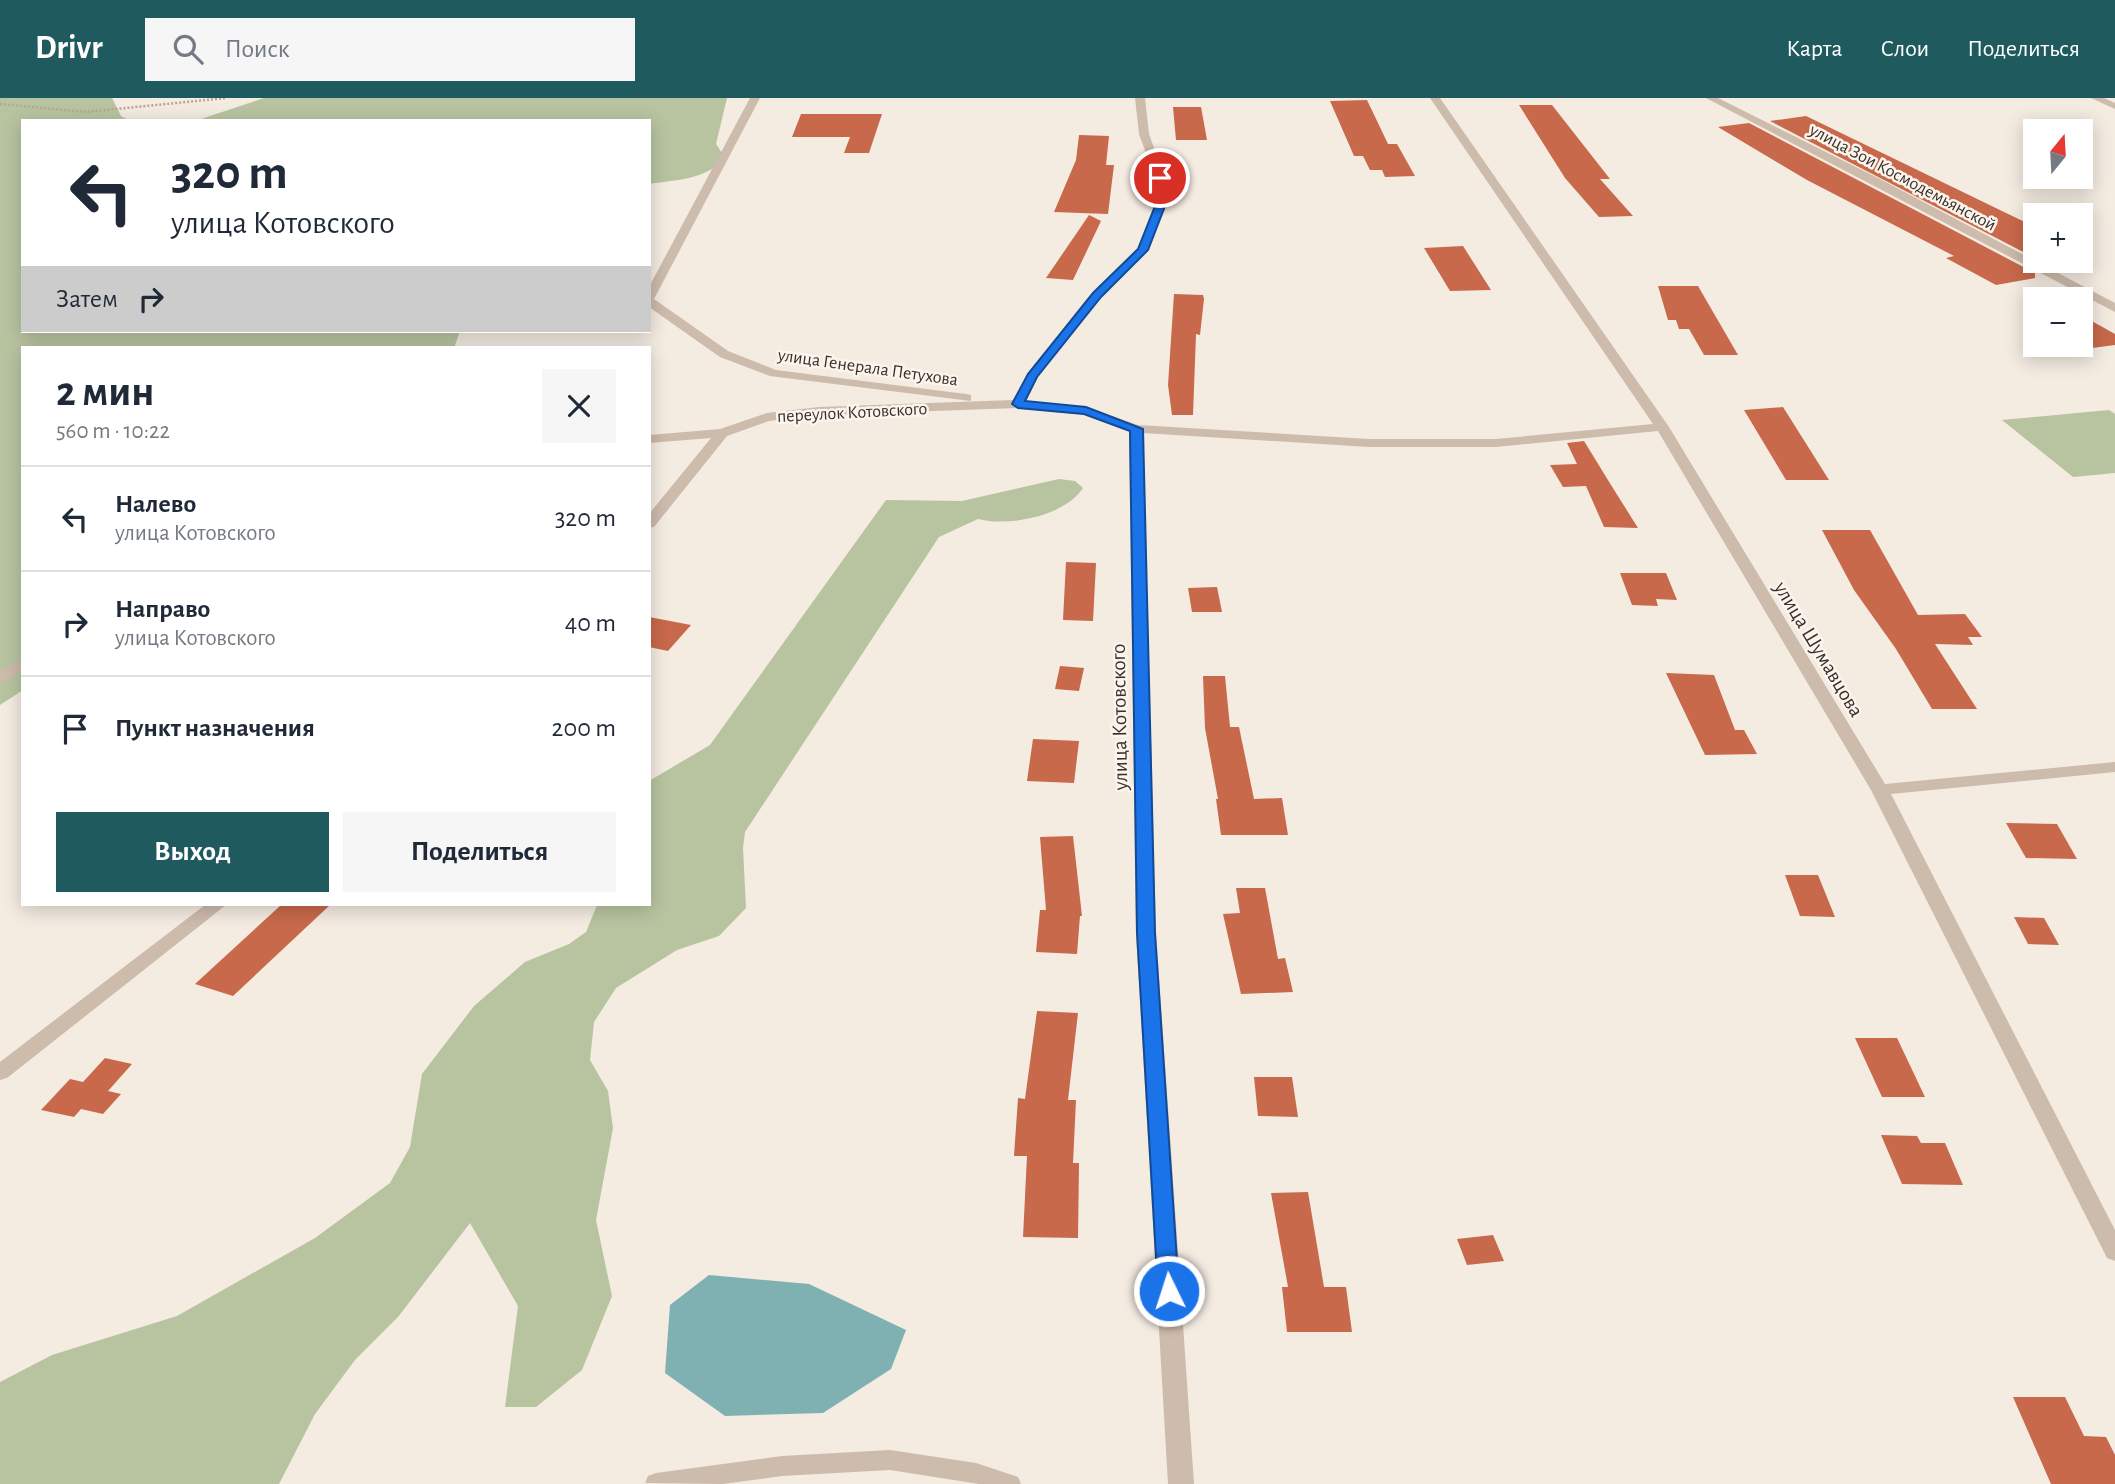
<!DOCTYPE html>
<html lang="ru">
<head>
<meta charset="utf-8">
<style>
  :root { --surface:#fff; --page:#f6f6f7; --text:#1f2937; --muted:#747a83; --line:#e0e1e3; --accent:#1f5a5e }
  body { margin:0; font-family:"Alegreya Sans",sans-serif; background:var(--page); color:var(--text); height:100vh; display:flex; flex-direction:column; font-size:26px; white-space:nowrap }
  * { box-sizing:border-box; margin:0 }
  p { font-size:23px; color:var(--muted) }
  .icon { flex:none; width:38px; height:38px; fill:none; stroke:currentColor; stroke-width:2; stroke-linecap:round; stroke-linejoin:round }
  .map { position:relative; flex:1; overflow:hidden }
  .sheet { position:absolute; left:21px; top:248px; width:630px; height:560px; display:flex; flex-direction:column; background:var(--surface); border-radius:0px; box-shadow:0 4px 18px #0003 }
  .sheet>* { flex:none }
  .guide { position:absolute; left:21px; top:21px; width:630px; height:214px; border-radius:0px; box-shadow:0 4px 18px #0003; background:#fff; color:var(--text); overflow:hidden }
  .needle { width:46px; rotate:18deg }
  .fabs { position:absolute; left:2023px; top:21px; display:grid; gap:14px }
  .fabs a { display:grid; place-items:center; width:70px; height:70px; border-radius:0px; background:var(--surface); box-shadow:0 4px 18px #0003; font-size:35px }
  .pin { position:absolute; display:grid; place-items:center; width:60px; height:60px; color:#fff; margin:-30px; border:4px solid #fff; border-radius:50%; box-shadow:0 2px 7px #0007 }
  .me { position:absolute; width:77px; margin:-38px; rotate:356deg; stroke-linejoin:round; filter:drop-shadow(0 0 5px #0008) }
  .turn { display:flex; align-items:center; gap:24px; height:147px; padding:0 35px; font-size:32px }
  .turn .icon { width:91px; height:91px; stroke-width:2.5 }
  .turn b { display:block; font-size:49px; line-height:60px }
  .then { display:flex; align-items:center; height:66px; padding:0 35px; background:#0003; gap:14px; font-size:26px }
  .round { display:grid; place-items:center; flex:none; width:74px; height:74px; border-radius:0px; background:var(--page) }
  .headline { display:flex; align-items:center; justify-content:space-between; height:119px; padding:0 35px }
  h1 { font-size:42px; font-weight:600; line-height:52px }
  .action { display:flex; gap:14px; margin-top:auto; padding:14px 35px }
  .action a { flex:1; height:80px; border-radius:0px; background:var(--accent); color:#fff; font-size:28px; font-weight:600; line-height:80px; text-align:center }
  .action a+a { background:var(--page); color:var(--text) }
  ul { padding:0; list-style:none }
  li { display:flex; align-items:center; gap:21px; height:105px; padding:0 35px; border-top:2px solid var(--line) }
  li div { flex:1 }
  li b { display:block; font-size:26px }
  li em { font-style:normal }
  header { display:flex; align-items:center; gap:42px; box-sizing:border-box; height:98px; padding:0 35px; background:var(--accent); color:#fff }
  header strong { font-size:33px }
  nav { display:flex; gap:38px; margin-inline-start:auto; font-size:24px }
  .search { width:490px; height:63px; background:var(--page); display:flex; align-items:center; gap:18px; box-sizing:border-box; padding:0 24px; border-radius:0px; color:var(--muted); font-size:26px }
  .map>svg:first-child { display:block }
  .green { fill:#b8c4a0 }
  .water { fill:#7fb0b2 }
  .building { fill:#c8694b }
  .lines { fill:none; stroke-linecap:round; stroke-linejoin:round }
  .path { stroke:#b9a596; stroke-width:2.5; stroke-dasharray:2 2; stroke-linecap:butt }
  .lane { fill:#cdbbac; fill-rule:evenodd }
  .street { fill:#cdbbac; fill-rule:evenodd }
  .route { fill:#1a73e8; stroke:#114b97; stroke-width:2 }
  .labels { text-anchor:middle; stroke-width:5; stroke-linejoin:round; paint-order:stroke }
  .far-street-label { font-size:18px; fill:#3b302b; stroke:#fbf5ee }
  .street-label { font-size:21px; fill:#3b302b; stroke:#fbf5ee }
</style>
</head>
<body>
<header>
<strong>Drivr</strong>
<div class="search"><svg class="icon" aria-label="search" viewBox="0 0 24 24"><circle cx="10" cy="10" r="6"/><path d="M15 15l6 6"/></svg>Поиск</div>
<nav><a>Карта</a><a>Слои</a><a>Поделиться</a></nav>
</header>
<div class="map">
<svg width="2115" height="1386" viewBox="0 0 2115 1386">
  <rect width="100%" height="100%" fill="#f4ebe1"/>
  <g class="green">
    <path d="M0 0H112L121 18 130 23H23V233H460L454 250H23V592L0 607Z"/>
    <path d="M264 0H727L716 46 724 58C711 82 673 82 649 86V23H195Z"/>
    <path d="M2109 312 2115 316V375L2073 379 2002 322Z"/>
    <path d="M1059 381 1075 383 1083 390C1065 418 1009 429 978 421L939 439 745 734 743 750 746 810 719 838 677 852 616 890 594 924 590 962 608 993 613 1030 596 1122 612 1198 582 1272 536 1309H505L518 1208 470 1125 398 1219 355 1262 315 1316 279 1386H0V1284L52 1257 177 1218 315 1140 390 1085 410 1049 422 976 474 908 525 864 569 846 586 834 597 807H649V683L710 647 886 402 962 403Z"/>
  </g>
  <path class="water" d="M709 1177 809 1186 906 1232 891 1271 823 1315 725 1318 665 1275 670 1207Z"/>
  <g class="building">
    <path d="M1367 2 1388 46H1397L1415 78 1385 79 1382 72H1370L1363 58H1354L1330 3Z"/>
    <path d="M1519 7H1552L1610 81H1600L1633 118 1599 119 1565 80Z"/>
    <path d="M1173 9H1201L1207 42H1176Z"/>
    <path d="M801 16H882L869 55H844L850 39H792Z"/>
    <path d="M1806 18 2035 129V160L1770 23Z"/>
    <path d="M1749 25 2035 175V180L1996 187 1946 160 1954 158 1807 82 1718 29Z"/>
    <path d="M1079 37 1109 38 1106 67H1114L1108 116 1054 114 1076 62Z"/>
    <path d="M1089 117 1101 123 1073 182 1046 180Z"/>
    <path d="M1463 148 1491 192 1450 193 1424 150Z"/>
    <path d="M1658 188H1698L1738 257H1704L1689 231H1679L1676 222H1668Z"/>
    <path d="M1174 196 1203 197 1204 201 1200 237 1196 236 1193 317H1172L1168 287Z"/>
    <path d="M2081 217 2115 236V247L2092 250 2081 243Z"/>
    <path d="M1783 309 1829 382H1786L1744 312Z"/>
    <path d="M1584 343 1611 387 1638 430 1604 429 1586 388 1563 389 1550 367 1577 366 1567 345Z"/>
    <path d="M1822 432H1870L1918 517 1965 516 1982 539H1968L1973 547 1935 546 1977 611H1932L1896 551 1854 492Z"/>
    <path d="M1066 464 1096 465 1093 523 1063 522Z"/>
    <path d="M1620 475H1666L1677 502 1656 501 1658 508 1632 507Z"/>
    <path d="M1217 489 1222 514H1192L1188 490Z"/>
    <path d="M649 519 691 527 668 553 649 549Z"/>
    <path d="M1060 568 1084 570 1079 593 1055 591Z"/>
    <path d="M1666 575 1714 577 1735 632H1744L1757 656 1705 657Z"/>
    <path d="M1203 578H1225L1230 629H1239L1254 701 1282 700 1288 737H1221L1216 701H1218L1205 630Z"/>
    <path d="M1033 641 1079 643 1074 685 1027 683Z"/>
    <path d="M2006 725 2057 726 2077 761 2026 760Z"/>
    <path d="M1073 738 1082 818H1080L1077 856 1036 854 1040 812H1046L1040 739Z"/>
    <path d="M1785 777H1818L1835 819 1800 818Z"/>
    <path d="M1236 790H1265L1278 861 1285 860 1293 894 1241 896 1223 816 1240 815Z"/>
    <path d="M281 807H330L233 898 195 886Z"/>
    <path d="M2014 819 2044 820 2059 847 2028 846Z"/>
    <path d="M1037 913 1078 915 1068 1002H1076L1073 1065H1079L1078 1140 1023 1139 1027 1058H1014L1018 1000 1025 1001Z"/>
    <path d="M1855 940H1897L1925 999H1882Z"/>
    <path d="M105 960 132 966 108 993 121 996 103 1016 81 1011 74 1019 41 1012 70 981 83 984Z"/>
    <path d="M1254 979H1292L1298 1019 1258 1018Z"/>
    <path d="M1881 1037 1917 1038 1921 1045H1945L1963 1087 1902 1086Z"/>
    <path d="M1308 1094 1324 1189H1346L1352 1234H1287L1282 1189H1288L1271 1095Z"/>
    <path d="M1493 1137 1504 1163 1467 1167 1457 1141Z"/>
    <path d="M2013 1299H2065L2084 1338 2106 1339 2115 1357V1386H2051Z"/>
  </g>
  <g class="lines">
    <path class="path" d="M0 6 86 14 226 0"/>
    <path class="lane" d="M890 1352 976 1365 1018 1379 1021 1386H979L890 1372 782 1378 723 1386 645 1385 648 1378 656 1375 782 1358Z"/>
    <g class="street">
      <path d="M750 0H760L654 201 728 253 776 272 966 296 971 297V303L770 278 720 259 649 209V189Z"/>
      <path d="M1135 0H1145L1149 36 1165 80V109L1149 152 1101 199 1038 279 1026 303 1086 309 1138 327 1369 341H1496L1653 326 1430 0H1440L1669 329 1885 686 2115 664V674L1891 696 2115 1132V1163L2107 1160 2104 1154 1871 692 1658 333 1496 349H1369L1143 335 1156 835 1194 1386H1168L1136 835 1129 333 1084 317 1018 310 819 317 769 323 727 338 654 429 649 430V416L711 340 649 345V337L720 331 767 315 819 309 1013 302 1028 275 1093 195 1138 151 1155 109V80L1139 36Z"/>
      <path d="M1706 0H1718L1880 81 2115 205V214Z"/>
      <path d="M2091 0H2104L2115 5V11Z"/>
      <path d="M23 560V572L0 585V573Z"/>
      <path d="M205 807H226L7 980 0 982V964Z"/>
    </g>
  </g>
  <path class="route" d="M1160 77 1165 80V108L1148 152 1101 199 1037 279 1025 303 1086 309 1143 331 1155 835 1179 1193 1176 1199 1169 1202 1161 1199 1158 1193 1137 835 1130 333 1084 316 1018 310 1012 306 1028 276 1093 195 1138 151 1155 108V80Z"/>
  <g class="labels">
    <g class="far-street-label">
      <text transform="translate(1903 79) rotate(28)" y="6">улица Зои Космодемьянской</text>
      <text transform="translate(868 269) rotate(8)" y="6">улица Генерала Петухова</text>
      <text transform="translate(852 314) rotate(-3)" y="6">переулок Котовского</text>
    </g>
    <g class="street-label">
      <text transform="translate(1819 551) rotate(59)" y="7">улица Шумавцова</text>
      <text transform="translate(1119 619) rotate(-91)" y="7">улица Котовского</text>
    </g>
  </g>
</svg>
<div class="fabs">
<a><svg class="needle" viewBox="-14 -14 28 28"><path d="M0-13l5 13h-10z" fill="#e53935"/><path d="M0 13l5-13h-10z" fill="#747a83"/></svg></a>
<a>+</a>
<a>−</a>
</div>
<div class="pin" style="left:1160px;top:80px;background:#d93025"><svg class="icon" aria-label="arrive" viewBox="0 0 24 24"><path d="M6 21V4h12l-3 4 3 4H6"/></svg></div>
<svg class="me" style="left:1169px;top:1193px" viewBox="-20 -20 40 40"><circle r="17" fill="#1a73e8" stroke="#fff" stroke-width="3"/><path d="M0-11L8 9 0 5-8 9z" fill="#fff"/></svg>
<div class="guide">
<div class="turn"><svg class="icon" aria-label="left" viewBox="0 0 24 24"><path d="M17 20v-9H6M10 6l-5 5 5 5"/></svg><div><b>320 m</b>улица Котовского</div></div>
<div class="then">Затем<svg class="icon" aria-label="right" viewBox="0 0 24 24"><path d="M7 20v-9h11M14 6l5 5-5 5"/></svg></div>
</div>
<section class="sheet">
<div class="headline"><div><h1>2 мин</h1><p>560 m · 10:22</p></div><a class="round"><svg class="icon" aria-label="close" viewBox="0 0 24 24"><path d="M6 6l12 12M18 6L6 18"/></svg></a></div>
<ul>
<li><svg class="icon" aria-label="left" viewBox="0 0 24 24"><path d="M17 20v-9H6M10 6l-5 5 5 5"/></svg><div><b>Налево</b><p>улица Котовского</p></div><em>320 m</em></li>
<li><svg class="icon" aria-label="right" viewBox="0 0 24 24"><path d="M7 20v-9h11M14 6l5 5-5 5"/></svg><div><b>Направо</b><p>улица Котовского</p></div><em>40 m</em></li>
<li><svg class="icon" aria-label="arrive" viewBox="0 0 24 24"><path d="M6 21V4h12l-3 4 3 4H6"/></svg><div><b>Пункт назначения</b></div><em>200 m</em></li>
</ul>
<div class="action"><a>Выход</a><a>Поделиться</a></div>
</section>
</div>
</body>
</html>
